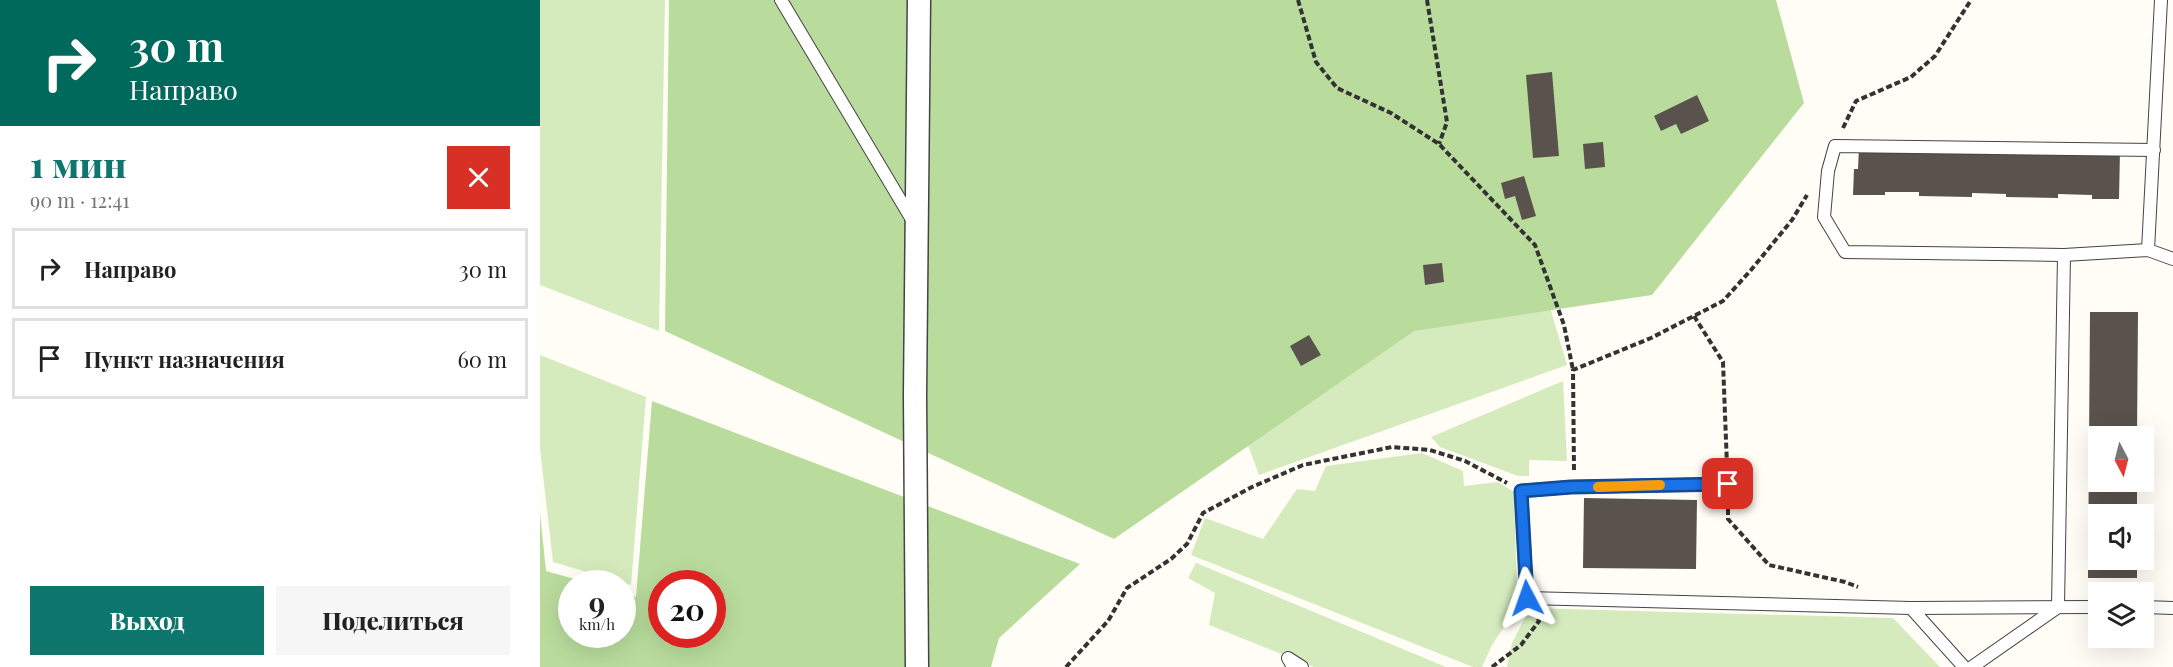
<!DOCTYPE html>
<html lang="ru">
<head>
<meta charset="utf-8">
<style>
  :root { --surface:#fff; --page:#f6f6f6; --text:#222; --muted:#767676; --line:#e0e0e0; --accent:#0f766e }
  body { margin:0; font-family:"Playfair Display",serif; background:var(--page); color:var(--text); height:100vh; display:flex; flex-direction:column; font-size:22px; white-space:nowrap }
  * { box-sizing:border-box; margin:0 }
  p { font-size:20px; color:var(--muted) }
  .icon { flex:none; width:33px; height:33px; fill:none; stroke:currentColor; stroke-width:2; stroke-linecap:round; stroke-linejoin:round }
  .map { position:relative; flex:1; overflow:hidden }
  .side { display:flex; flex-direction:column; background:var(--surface); width:540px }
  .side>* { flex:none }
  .top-card { background:#00695c; color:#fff; overflow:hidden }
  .needle { width:39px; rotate:173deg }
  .controls { position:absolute; left:1548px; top:426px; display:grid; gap:12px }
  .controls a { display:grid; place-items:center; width:66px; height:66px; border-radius:0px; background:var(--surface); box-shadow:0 6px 24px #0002; font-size:30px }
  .speed { position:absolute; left:18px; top:570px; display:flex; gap:12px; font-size:30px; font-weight:700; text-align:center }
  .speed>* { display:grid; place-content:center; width:78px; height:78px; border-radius:50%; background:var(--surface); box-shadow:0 6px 24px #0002; line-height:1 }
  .speed small { font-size:15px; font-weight:400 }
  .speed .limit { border:9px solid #d22; background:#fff; color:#111 }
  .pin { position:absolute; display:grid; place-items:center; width:51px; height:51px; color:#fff; margin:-26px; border-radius:12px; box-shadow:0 3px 9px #0006 }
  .me { position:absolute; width:66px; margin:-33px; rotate:356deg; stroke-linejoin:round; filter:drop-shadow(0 0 4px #0008) }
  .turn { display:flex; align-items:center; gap:21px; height:126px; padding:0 30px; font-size:27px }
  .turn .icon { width:78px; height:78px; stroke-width:2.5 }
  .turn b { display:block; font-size:42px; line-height:51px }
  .round { display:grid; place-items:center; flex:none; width:63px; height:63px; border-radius:0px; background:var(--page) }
  .headline { display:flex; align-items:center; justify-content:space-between; height:102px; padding:0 30px }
  h1 { font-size:36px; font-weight:800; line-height:45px; color:var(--accent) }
  .primary-button { display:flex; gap:12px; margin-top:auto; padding:12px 30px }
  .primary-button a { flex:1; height:69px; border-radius:0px; background:var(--accent); color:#fff; font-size:24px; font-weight:800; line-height:69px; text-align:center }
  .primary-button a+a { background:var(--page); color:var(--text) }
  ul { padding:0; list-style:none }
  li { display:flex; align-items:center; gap:18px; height:81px; margin:0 12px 9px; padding:0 18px; border:3px solid var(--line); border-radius:0px }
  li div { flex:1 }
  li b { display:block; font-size:22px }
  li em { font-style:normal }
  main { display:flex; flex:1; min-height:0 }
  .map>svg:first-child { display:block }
  .green { fill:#d5ebbd }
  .forest { fill:#b9dc9c; fill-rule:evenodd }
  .building { fill:#5a524d }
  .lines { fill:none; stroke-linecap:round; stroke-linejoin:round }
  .lane-casing { stroke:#444; stroke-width:14 }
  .street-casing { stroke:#444; stroke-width:25 }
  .path { stroke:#333; stroke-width:4; stroke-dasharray:6 3; stroke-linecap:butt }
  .lane { stroke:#fff; stroke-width:12 }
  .street { stroke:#fff; stroke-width:22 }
  .route-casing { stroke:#114b97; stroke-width:15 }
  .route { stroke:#1a73e8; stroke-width:10 }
  .slow { stroke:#f59e0b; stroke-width:10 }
</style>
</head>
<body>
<main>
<section class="side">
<div class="top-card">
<div class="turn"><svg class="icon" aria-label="right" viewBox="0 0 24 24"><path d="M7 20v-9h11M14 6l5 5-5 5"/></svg><div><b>30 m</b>Направо</div></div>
</div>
<div class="headline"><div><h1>1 мин</h1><p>90 m · 12:41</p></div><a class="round" style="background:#d93025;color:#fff"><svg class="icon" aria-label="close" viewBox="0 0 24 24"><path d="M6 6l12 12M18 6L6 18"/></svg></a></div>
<ul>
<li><svg class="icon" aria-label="right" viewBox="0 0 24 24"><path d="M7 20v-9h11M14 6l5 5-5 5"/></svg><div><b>Направо</b></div><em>30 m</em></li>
<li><svg class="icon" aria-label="arrive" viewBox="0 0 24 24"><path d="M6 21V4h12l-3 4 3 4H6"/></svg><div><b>Пункт назначения</b></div><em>60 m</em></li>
</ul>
<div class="primary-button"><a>Выход</a><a>Поделиться</a></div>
</section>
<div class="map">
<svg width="1633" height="667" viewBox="0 0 1633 667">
  <rect width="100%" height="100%" fill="#fffdf5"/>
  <g class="green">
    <path d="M0 0H125L119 331 0 285Z"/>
    <path d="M998 267 1027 365 719 475 699 421Z"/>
    <path d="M0 355 106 397 91 585 13 562 0 449Z"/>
    <path d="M1023 381 1027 461 989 460V476H978L900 447 891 437Z"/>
    <path d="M882 453 923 471 924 486 958 482 974 492 977 590 964 627 952 645 942 667H933L651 555 665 518 723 539 757 489 775 491 786 466Z"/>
    <path d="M656 563 906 667H774L669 625 675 593 648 578Z"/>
    <path d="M990 608 1353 618 1400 667H967L972 643Z"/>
  </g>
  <g class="forest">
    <path d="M129 0H1236L1264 103 1112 295 874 331 574 539 125 331Z"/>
    <path d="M112 401 540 564 459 638 451 667H0V513L6 571 49 583 32 584V634H82L83 593 96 597ZM122 584H172V634H122Z"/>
  </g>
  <g class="building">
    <path d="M1012 72 1019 156 993 158 986 75Z"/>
    <path d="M1157 95 1169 121 1141 134 1136 124 1121 131 1114 116Z"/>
    <path d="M1063 142 1065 167 1045 169 1043 144Z"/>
    <path d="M1319 147 1580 151 1579 199H1552V195L1518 194V198L1466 197V194L1432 193V197L1379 196V192H1345V195H1313L1314 169H1318Z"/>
    <path d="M984 176 996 216 982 220 975 196 965 199 961 183Z"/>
    <path d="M902 263 904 282 885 285 883 265Z"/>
    <path d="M1550 312H1598L1597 436H1558V482H1597V514H1558V560H1597V578H1548Z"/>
    <path d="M769 335 781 355 761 366 750 346Z"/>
    <path d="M1044 498 1157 500 1156 569 1043 568Z"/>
  </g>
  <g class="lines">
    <g class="lane-casing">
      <g id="lane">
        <path d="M241 0 374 223"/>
        <path d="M1614 150 1295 146 1288 171 1284 217 1305 252 1524 255 1608 250 1633 259"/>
        <path d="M1608 250 1621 0"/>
        <path d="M1188 484 1031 487 981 491 987 598 1371 608 1558 607"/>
        <path d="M1604 607 1633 608"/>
        <path d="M1371 608 1424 667"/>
        <path d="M753 667 748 658 762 667"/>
        <path d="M1432 667 1518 607 1524 255"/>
      </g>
    </g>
    <g class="street-casing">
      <path id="street" d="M377 667 375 395 379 0"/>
    </g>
    <g class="path">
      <path d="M758 0 776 62 797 88 851 113 899 144 995 245 1024 325 1033 370"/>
      <path d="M887 0 907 122 899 144"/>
      <path d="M1303 128 1316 101 1371 77 1395 56 1431 0"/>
      <path d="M1154 316 1183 362 1187 466"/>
      <path d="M1034 470 1033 370 1111 338 1183 301 1211 270 1252 220 1267 195"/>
      <path d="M1188 500V519L1229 565 1305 582 1318 587"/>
      <path d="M526 667 568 621 587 588 631 559 647 544 663 513 712 487 763 465 852 447 890 450 925 461 967 483"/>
      <path d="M952 667 981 645 999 621 997 617"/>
    </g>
    <use href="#lane" class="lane"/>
    <use href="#street" class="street"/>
  </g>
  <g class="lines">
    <g class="route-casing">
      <path id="route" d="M987 598 981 491 1031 487 1188 484"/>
    </g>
    <use href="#route" class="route"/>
    <path class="slow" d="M1058 487 1120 485"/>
  </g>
</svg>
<div class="controls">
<a><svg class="needle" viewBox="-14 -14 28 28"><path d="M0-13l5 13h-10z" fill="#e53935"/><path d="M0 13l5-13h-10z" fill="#767676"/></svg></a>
<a><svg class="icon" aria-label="sound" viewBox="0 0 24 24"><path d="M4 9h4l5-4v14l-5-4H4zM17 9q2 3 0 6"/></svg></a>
<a><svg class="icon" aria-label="layers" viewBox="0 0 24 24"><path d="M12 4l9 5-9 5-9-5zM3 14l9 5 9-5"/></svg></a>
</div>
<div class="speed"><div>9<small>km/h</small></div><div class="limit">20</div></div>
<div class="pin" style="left:1188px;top:484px;background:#d93025"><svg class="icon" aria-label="arrive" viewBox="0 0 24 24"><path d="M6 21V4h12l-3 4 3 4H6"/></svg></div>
<svg class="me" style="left:987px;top:598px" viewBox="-20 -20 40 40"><path d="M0-17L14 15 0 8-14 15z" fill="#1a73e8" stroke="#fff" stroke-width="4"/></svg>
</div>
</main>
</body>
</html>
